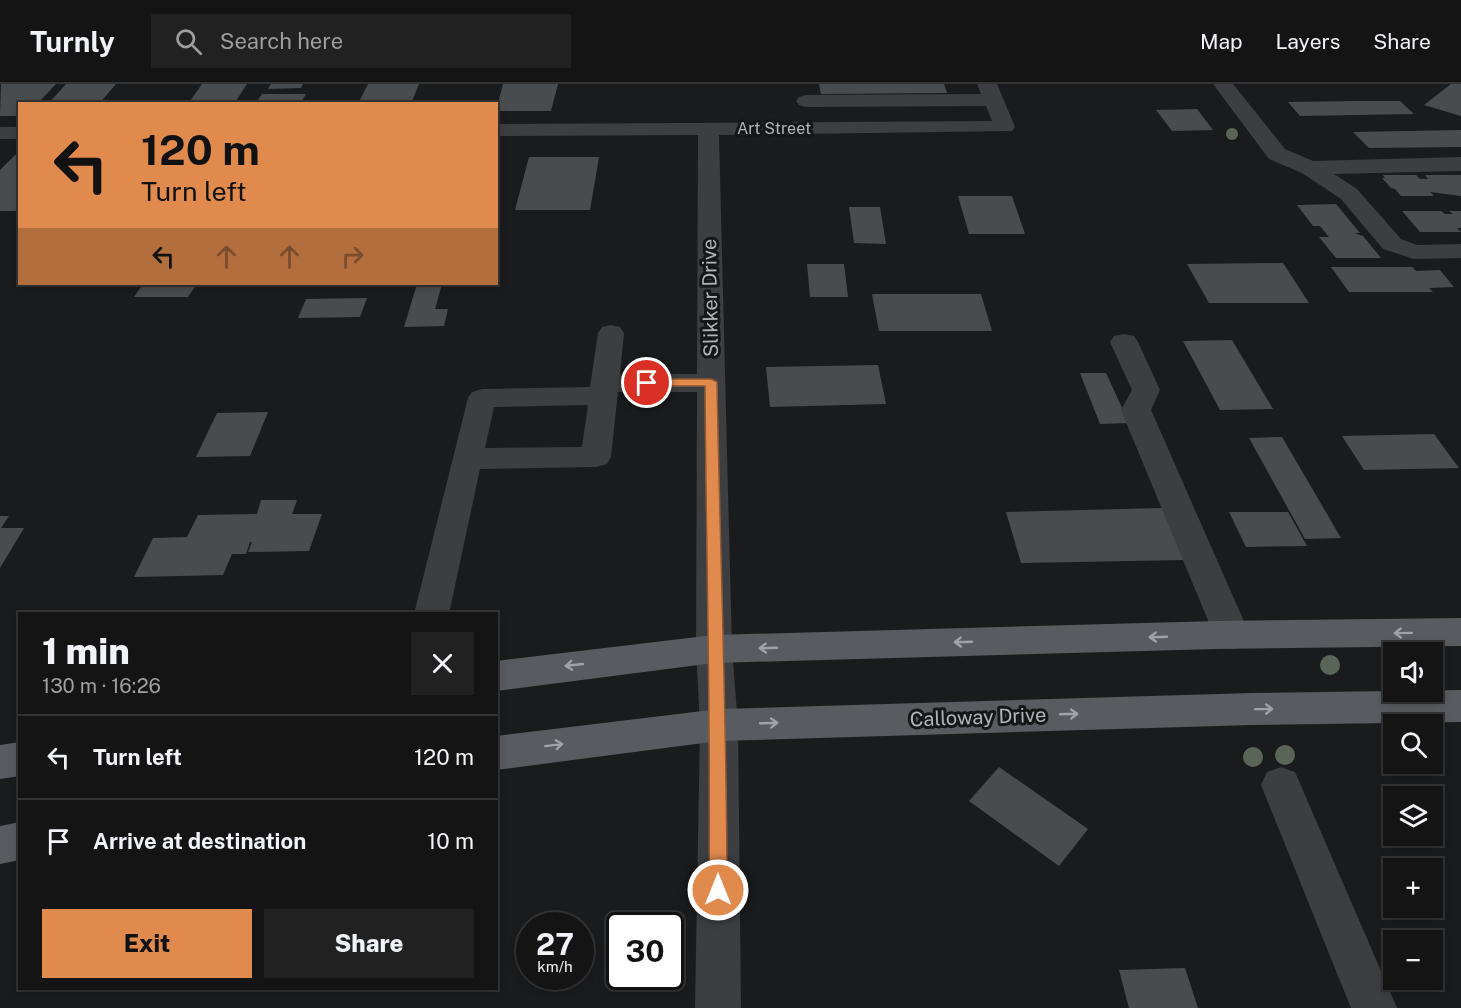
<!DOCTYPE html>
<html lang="en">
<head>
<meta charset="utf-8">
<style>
  :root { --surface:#141415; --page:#212122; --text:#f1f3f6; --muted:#9d9ea0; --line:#333334; --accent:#e08a4e }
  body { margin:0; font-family:"Public Sans",sans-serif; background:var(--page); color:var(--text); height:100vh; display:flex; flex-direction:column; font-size:22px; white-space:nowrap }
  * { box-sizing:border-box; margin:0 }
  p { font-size:20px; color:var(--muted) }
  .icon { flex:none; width:33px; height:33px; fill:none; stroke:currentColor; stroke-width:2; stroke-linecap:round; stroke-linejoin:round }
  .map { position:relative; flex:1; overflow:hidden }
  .side { position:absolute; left:18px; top:528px; width:480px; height:378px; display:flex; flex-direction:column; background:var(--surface); border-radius:0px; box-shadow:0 3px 9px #0003,0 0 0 2px var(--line) }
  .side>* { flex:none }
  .guide { position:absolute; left:18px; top:18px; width:480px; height:183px; border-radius:0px; box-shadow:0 3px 9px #0003,0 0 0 2px var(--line); background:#e08a4e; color:#111; overflow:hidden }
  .controls { position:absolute; left:1383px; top:558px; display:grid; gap:12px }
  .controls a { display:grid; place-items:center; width:60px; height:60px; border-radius:0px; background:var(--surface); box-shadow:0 3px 9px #0003,0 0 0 2px var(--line); font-size:30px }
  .speed { position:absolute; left:516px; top:828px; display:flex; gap:12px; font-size:30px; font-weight:700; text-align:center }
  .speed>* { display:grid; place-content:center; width:78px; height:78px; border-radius:50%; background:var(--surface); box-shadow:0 3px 9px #0003,0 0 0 2px var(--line); line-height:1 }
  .speed small { font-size:15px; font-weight:400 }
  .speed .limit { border:3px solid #111; border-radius:9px; background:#fff; color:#111 }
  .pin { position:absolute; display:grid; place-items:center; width:51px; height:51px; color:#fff; margin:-26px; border:3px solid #fff; border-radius:50%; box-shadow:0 2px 6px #0007 }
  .me { position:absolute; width:66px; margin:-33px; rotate:0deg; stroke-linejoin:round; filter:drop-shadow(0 0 4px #0008) }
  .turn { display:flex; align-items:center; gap:21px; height:126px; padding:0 24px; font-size:27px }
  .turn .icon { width:78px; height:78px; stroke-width:2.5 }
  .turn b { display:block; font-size:42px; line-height:51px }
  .lanes { display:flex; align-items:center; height:57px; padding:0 24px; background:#0003; justify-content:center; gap:30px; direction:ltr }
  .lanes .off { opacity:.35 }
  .round { display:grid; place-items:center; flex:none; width:63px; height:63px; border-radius:0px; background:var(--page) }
  .headline { display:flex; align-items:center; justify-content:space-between; height:102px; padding:0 24px }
  h1 { font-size:36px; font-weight:800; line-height:45px }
  .cta { display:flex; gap:12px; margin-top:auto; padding:12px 24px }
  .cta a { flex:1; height:69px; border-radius:0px; background:var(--accent); color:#111; font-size:24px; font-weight:800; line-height:69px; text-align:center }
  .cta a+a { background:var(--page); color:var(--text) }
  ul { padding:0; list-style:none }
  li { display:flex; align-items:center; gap:18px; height:84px; padding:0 24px; border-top:2px solid var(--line) }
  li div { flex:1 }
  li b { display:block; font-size:22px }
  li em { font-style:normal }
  header { display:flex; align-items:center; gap:36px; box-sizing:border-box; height:84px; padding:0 30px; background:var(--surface); border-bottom:2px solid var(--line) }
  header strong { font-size:28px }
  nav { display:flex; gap:33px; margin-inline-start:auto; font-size:21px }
  .search { width:420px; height:54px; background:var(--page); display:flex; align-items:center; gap:15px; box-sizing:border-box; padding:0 21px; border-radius:0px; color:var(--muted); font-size:22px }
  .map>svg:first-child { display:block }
  .building { fill:#494c4e }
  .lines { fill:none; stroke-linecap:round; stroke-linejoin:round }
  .minor { fill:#3c3e41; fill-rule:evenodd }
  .major { fill:#585b5f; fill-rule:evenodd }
  .tree { fill:#596657 }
  .oneway { stroke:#9da3a8 }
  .route { fill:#e08a4e; stroke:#925a33; stroke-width:1.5 }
  .labels { text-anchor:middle; stroke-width:6; stroke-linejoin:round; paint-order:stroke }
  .far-street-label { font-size:16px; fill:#aeb5ba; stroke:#151617 }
  .street-label { font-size:20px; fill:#aeb5ba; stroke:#151617 }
</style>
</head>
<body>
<header>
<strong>Turnly</strong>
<div class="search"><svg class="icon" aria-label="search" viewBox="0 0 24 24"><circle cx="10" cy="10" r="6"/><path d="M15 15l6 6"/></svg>Search here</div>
<nav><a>Map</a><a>Layers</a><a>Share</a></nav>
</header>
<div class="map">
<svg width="1461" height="924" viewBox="0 0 1461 924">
  <rect width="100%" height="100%" fill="#1a1b1c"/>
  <g class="building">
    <path d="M1 0H56L37 20H20V32H0Z"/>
    <path d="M66 0H116L99 20H48Z"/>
    <path d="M202 0H247L234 20H188Z"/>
    <path d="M271 0H303L301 4 268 5Z"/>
    <path d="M368 0H419L411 20H358Z"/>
    <path d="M503 0H558L551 27H496Z"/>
    <path d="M819 0H944L947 9 821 10Z"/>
    <path d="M1451 0H1461V32L1424 21Z"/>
    <path d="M262 10H306L300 20H255Z"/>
    <path d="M1357 17H1400L1414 30 1300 32 1288 18Z"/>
    <path d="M1197 25 1213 46 1172 47 1156 26Z"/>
    <path d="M1461 46V63L1369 64 1353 48Z"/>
    <path d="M15 71H20V127H0V86Z"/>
    <path d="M529 73H599L590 126H515Z"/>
    <path d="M1383 91H1416L1420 95H1428L1425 91H1461V112L1430 108 1434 112H1401L1395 105 1391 104 1382 94H1385Z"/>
    <path d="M958 112H1012L1025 150H969Z"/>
    <path d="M1336 120 1360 149H1354L1363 152 1381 174H1336L1319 153H1329L1320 142H1313L1297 121Z"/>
    <path d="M849 123H880L886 160 854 159Z"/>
    <path d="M1402 127H1441L1445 130H1453L1449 127H1461V144H1457L1461 148H1420Z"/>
    <path d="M1283 179 1309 219H1209L1187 180Z"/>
    <path d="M807 180H844L848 213H810Z"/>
    <path d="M1331 183H1412L1416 187 1440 186 1454 203 1429 204 1433 208H1349Z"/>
    <path d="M143 200H197L188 213H134Z"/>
    <path d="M417 200H442L435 225H448L444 242 404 243Z"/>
    <path d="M872 210H981L992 247H879Z"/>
    <path d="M367 214 360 233 298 234 306 215Z"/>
    <path d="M1232 256 1273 325 1220 326 1183 257Z"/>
    <path d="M878 281 886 320 770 323 766 283Z"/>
    <path d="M1080 289H1106L1129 339 1100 340Z"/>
    <path d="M268 328 250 372 196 373 217 329Z"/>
    <path d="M1434 350 1459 384 1364 386 1342 352Z"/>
    <path d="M1282 353 1341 454 1305 455 1249 354Z"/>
    <path d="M261 416H297L292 430H322L309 467 248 468 252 458H250L246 470H232L223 491 134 493 153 454 187 453 198 431 257 430Z"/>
    <path d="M1162 424 1184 476 1021 479 1006 428Z"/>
    <path d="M1229 428H1288L1307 462 1246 463Z"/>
    <path d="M0 432H9L1 444H24L0 484Z"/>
    <path d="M999 683 1088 745 1059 782 969 717Z"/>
    <path d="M1185 884 1198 924H1129L1119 886Z"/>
  </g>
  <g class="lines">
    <g class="minor">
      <path d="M977 0H997L1015 43 1012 47 719 51 732 565 738 641 741 924H695L700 641 696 565 697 308H618L611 373 607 380 596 383 480 385 449 530H414L468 314 472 308 482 305 590 303 598 249 602 243 611 241 620 243 624 249 620 290H697L698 51 496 52V40L992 37 986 22 806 23 799 21 796 17 799 13 806 11 981 10ZM588 321 582 363 485 364 494 323Z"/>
      <path d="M1213 0H1233L1285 65 1313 77 1461 73V87L1334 90 1357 105 1401 155 1417 161 1461 160V174L1414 175 1383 165 1341 115 1302 89 1269 75Z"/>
      <rect x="0" y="43" width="20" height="12"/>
      <path d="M1124 250 1134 252 1138 258 1160 306 1151 326 1250 551 1245 561 1232 565 1219 561 1214 551 1121 326 1132 306 1110 258 1114 252Z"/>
      <path d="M1281 683 1295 688 1397 924H1351L1261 701 1267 688Z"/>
    </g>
    <g class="major">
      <path d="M1461 534V562L1217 565 714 579 496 607V577L714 551 1217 537Z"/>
      <path d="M1461 606V638L1252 641 719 657 496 686V652L719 625 1252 609Z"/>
      <path d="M20 658V692L0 695V661Z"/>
      <path d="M20 738V776L0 780V742Z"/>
    </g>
  </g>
  <g class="tree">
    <circle cx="1232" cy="50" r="6"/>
    <circle cx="1330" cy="581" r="10"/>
    <circle cx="1285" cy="671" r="10"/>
    <circle cx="1253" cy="673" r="10"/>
  </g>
  <defs><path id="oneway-shaft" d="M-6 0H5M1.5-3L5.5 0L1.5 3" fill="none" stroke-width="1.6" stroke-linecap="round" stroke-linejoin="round" transform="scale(1.5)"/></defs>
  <g class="oneway">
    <use href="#oneway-shaft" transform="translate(1403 549) rotate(179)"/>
    <use href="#oneway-shaft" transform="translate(1158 553) rotate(178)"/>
    <use href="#oneway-shaft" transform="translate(963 558) rotate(178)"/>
    <use href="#oneway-shaft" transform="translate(768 564) rotate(178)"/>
    <use href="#oneway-shaft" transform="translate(574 581) rotate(174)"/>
    <use href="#oneway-shaft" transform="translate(1264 625) rotate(-1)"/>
    <use href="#oneway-shaft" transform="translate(1069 630) rotate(-2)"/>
    <use href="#oneway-shaft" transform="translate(769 639) rotate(-2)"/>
    <use href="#oneway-shaft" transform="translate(554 661) rotate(-7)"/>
  </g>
  <path class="route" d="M711 295 717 298C720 468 727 637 727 806L724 812 718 815 712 812 709 806C711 638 706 470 705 302H647L642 299 647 295Z"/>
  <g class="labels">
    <g class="far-street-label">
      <text x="774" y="50">Art Street</text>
    </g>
    <g class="street-label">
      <text transform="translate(710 214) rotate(-91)" y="7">Slikker Drive</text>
      <text transform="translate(978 633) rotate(-2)" y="7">Calloway Drive</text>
    </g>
  </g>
</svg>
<div class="controls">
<a><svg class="icon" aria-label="sound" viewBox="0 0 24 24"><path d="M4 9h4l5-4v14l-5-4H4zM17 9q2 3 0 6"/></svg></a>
<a><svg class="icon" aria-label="search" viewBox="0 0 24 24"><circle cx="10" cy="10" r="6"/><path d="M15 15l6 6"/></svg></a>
<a><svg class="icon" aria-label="layers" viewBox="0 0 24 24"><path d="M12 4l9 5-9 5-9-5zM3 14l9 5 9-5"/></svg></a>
<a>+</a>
<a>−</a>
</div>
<div class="speed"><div>27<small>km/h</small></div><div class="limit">30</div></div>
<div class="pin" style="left:647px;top:299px;background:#d93025"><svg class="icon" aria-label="arrive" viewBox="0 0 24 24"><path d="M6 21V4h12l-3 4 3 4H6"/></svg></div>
<svg class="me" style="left:718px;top:806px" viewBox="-20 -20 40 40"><circle r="17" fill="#e08a4e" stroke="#fff" stroke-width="3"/><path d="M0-11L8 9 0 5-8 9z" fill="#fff"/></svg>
<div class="guide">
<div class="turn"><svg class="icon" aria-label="left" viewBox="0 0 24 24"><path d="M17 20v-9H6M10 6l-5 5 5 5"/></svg><div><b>120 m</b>Turn left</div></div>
<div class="lanes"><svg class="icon" aria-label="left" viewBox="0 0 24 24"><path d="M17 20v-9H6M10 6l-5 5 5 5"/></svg><svg class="icon off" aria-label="ahead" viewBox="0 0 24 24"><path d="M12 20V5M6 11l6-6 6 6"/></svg><svg class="icon off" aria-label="ahead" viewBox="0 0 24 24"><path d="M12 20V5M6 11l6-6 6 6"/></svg><svg class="icon off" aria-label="right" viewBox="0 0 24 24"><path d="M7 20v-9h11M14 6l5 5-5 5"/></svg></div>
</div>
<section class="side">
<div class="headline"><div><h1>1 min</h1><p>130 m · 16:26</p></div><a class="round"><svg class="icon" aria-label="close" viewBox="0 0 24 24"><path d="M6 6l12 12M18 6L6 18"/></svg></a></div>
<ul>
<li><svg class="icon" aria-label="left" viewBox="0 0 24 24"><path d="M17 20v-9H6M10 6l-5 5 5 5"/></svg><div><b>Turn left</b></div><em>120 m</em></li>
<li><svg class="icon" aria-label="arrive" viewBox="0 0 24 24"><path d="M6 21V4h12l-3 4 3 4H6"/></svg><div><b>Arrive at destination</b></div><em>10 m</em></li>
</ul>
<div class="cta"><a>Exit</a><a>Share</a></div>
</section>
</div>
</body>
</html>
